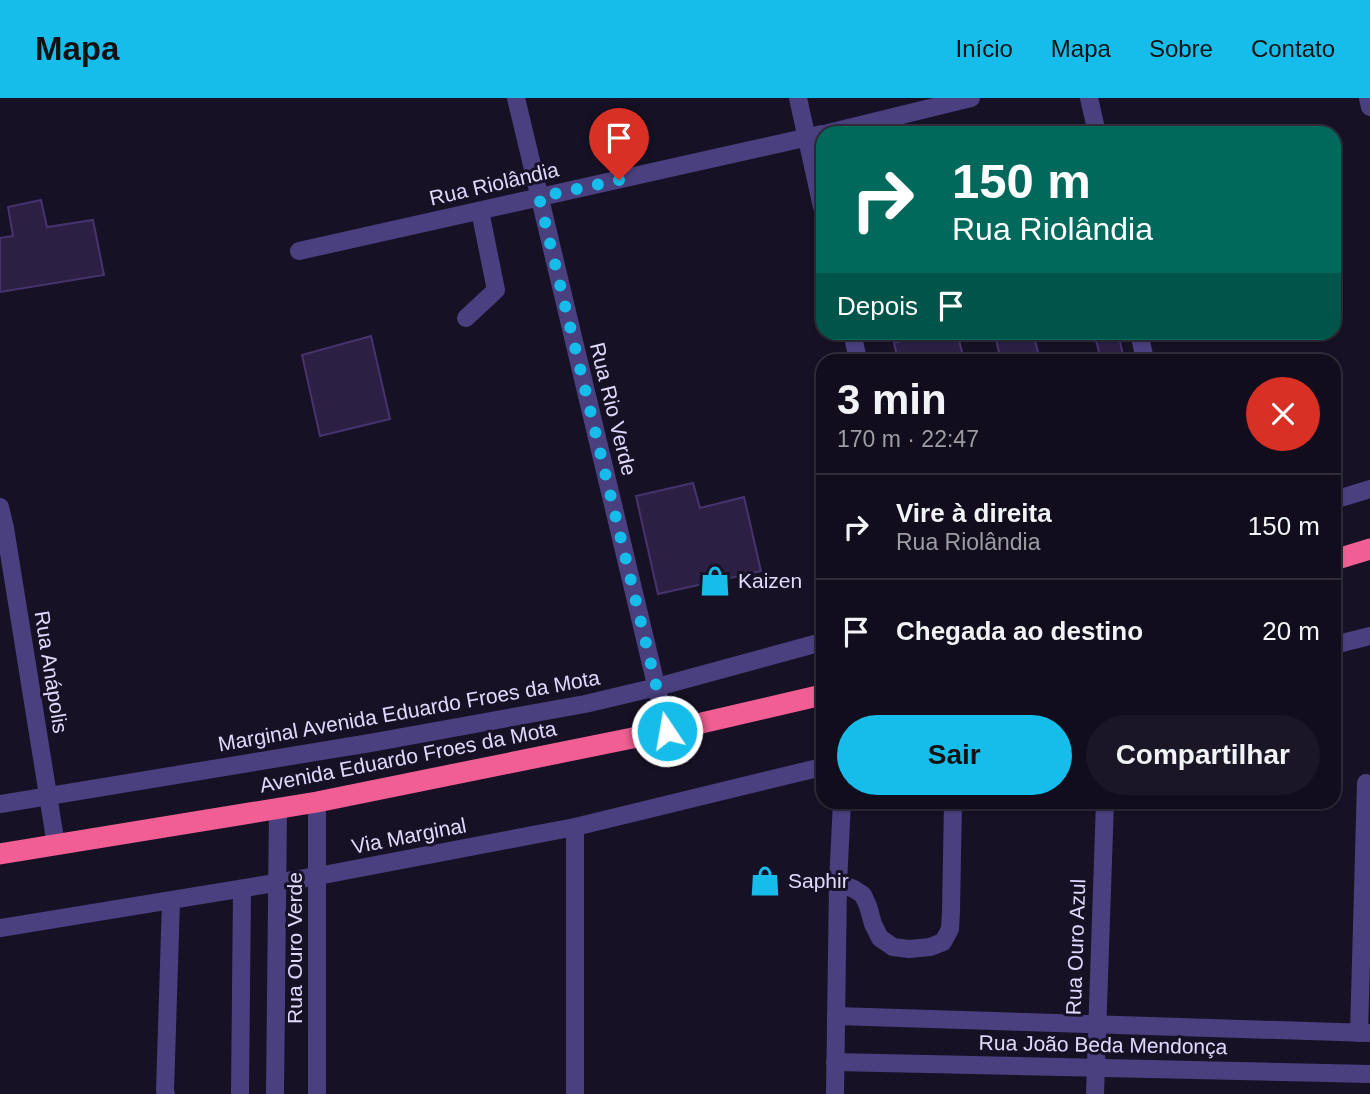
<!DOCTYPE html>
<html lang="pt">
<head>
<meta charset="utf-8">
<style>
  :root { --surface:#110d1c; --page:#1a1625; --text:#f1f3f6; --muted:#9c9ca3; --line:#302d3b; --accent:#16bcea }
  body { margin:0; font-family:Arial,sans-serif; background:var(--page); color:var(--text); height:100vh; display:flex; flex-direction:column; font-size:26px; white-space:nowrap }
  * { box-sizing:border-box; margin:0 }
  p { font-size:23px; color:var(--muted) }
  .icon { flex:none; width:38px; height:38px; fill:none; stroke:currentColor; stroke-width:2; stroke-linecap:round; stroke-linejoin:round }
  .map { position:relative; flex:1; overflow:hidden }
  .sheet { position:absolute; left:816px; top:256px; width:525px; height:455px; display:flex; flex-direction:column; background:var(--surface); border-radius:21px; box-shadow:0 2px 5px #0004,0 0 0 2px var(--line) }
  .sheet>* { flex:none }
  .banner { position:absolute; left:816px; top:28px; width:525px; height:214px; border-radius:21px; box-shadow:0 2px 5px #0004,0 0 0 2px var(--line); background:#00695c; color:#fff; overflow:hidden }
  .pin { position:absolute; display:grid; place-items:center; width:60px; height:60px; color:#fff; margin:-72px -30px; border-radius:50% 50% 50% 0; rotate:-45deg; box-shadow:0 0 7px #0007 }
  .pin .icon { rotate:45deg }
  .me { position:absolute; width:77px; margin:-38px; rotate:348deg; stroke-linejoin:round; filter:drop-shadow(0 0 5px #0008) }
  .turn { display:flex; align-items:center; gap:24px; height:147px; padding:0 21px; font-size:32px }
  .turn .icon { width:91px; height:91px; stroke-width:2.5 }
  .turn b { display:block; font-size:49px; line-height:60px }
  .then { display:flex; align-items:center; height:66px; padding:0 21px; background:#0003; gap:14px; font-size:26px }
  .round { display:grid; place-items:center; flex:none; width:74px; height:74px; border-radius:37px; background:var(--page) }
  .summary { display:flex; align-items:center; justify-content:space-between; height:119px; padding:0 21px }
  h1 { font-size:42px; font-weight:700; line-height:52px }
  .primary-button { display:flex; gap:14px; margin-top:auto; padding:14px 21px }
  .primary-button a { flex:1; height:80px; border-radius:42px; background:var(--accent); color:#111; font-size:28px; font-weight:700; line-height:80px; text-align:center }
  .primary-button a+a { background:var(--page); color:var(--text) }
  ul { padding:0; list-style:none }
  li { display:flex; align-items:center; gap:21px; height:105px; padding:0 21px; border-top:2px solid var(--line) }
  li div { flex:1 }
  li b { display:block; font-size:26px }
  li em { font-style:normal }
  header { display:flex; align-items:center; gap:42px; box-sizing:border-box; height:98px; padding:0 35px; background:var(--accent); color:#111 }
  header strong { font-size:33px }
  nav { display:flex; gap:38px; margin-inline-start:auto; font-size:24px }
  .map>svg:first-child { display:block }
  .building { fill:#2b1f44; stroke:#46336e; stroke-width:2 }
  .lines { fill:none; stroke-linecap:round; stroke-linejoin:round }
  .minor { stroke:#4a4080; stroke-width:18 }
  .highway { stroke:#f15e93; stroke-width:21 }
  .route { stroke:#16bcea; stroke-width:12; stroke-dasharray:0 21.6 }
  .labels { text-anchor:middle; stroke-width:6; stroke-linejoin:round; paint-order:stroke }
  .street-label { font-size:21px; fill:#e1d8fc; stroke:#171125 }
  .poi-label { font-size:21px; fill:#e1d8fc; stroke:#171125; text-anchor:start }
</style>
</head>
<body>
<header>
<strong>Mapa</strong>
<nav><a>Início</a><a>Mapa</a><a>Sobre</a><a>Contato</a></nav>
</header>
<div class="map">
<svg width="1370" height="996" viewBox="0 0 1370 996">
  <rect width="100%" height="100%" fill="#171125"/>
  <g class="building">
    <path d="M41 102 47 129 93 122 104 177 0 194V140L13 138 8 109Z"/>
    <path d="M937 234H957L964 262H898L894 245Z"/>
    <path d="M994 234H1033L1040 262H1001Z"/>
    <path d="M1094 234H1118L1124 262H1101Z"/>
    <path d="M371 238 390 321 320 338 302 257Z"/>
    <path d="M693 385 700 410 744 399 761 473 658 496 636 398Z"/>
  </g>
  <g class="lines">
    <g class="minor">
      <path d="M516 0 667 633"/>
      <path d="M798 0 822 109"/>
      <path d="M1089 0 1097 35"/>
      <path d="M1368 0 1370 9"/>
      <path d="M828 35 971 0"/>
      <path d="M299 153 822 36"/>
      <path d="M466 220 496 192 480 113"/>
      <path d="M852 234 858 262"/>
      <path d="M1139 234 1145 262"/>
      <path d="M1334 402 1370 391"/>
      <path d="M0 409 5 430 56 747"/>
      <path d="M1334 547 1370 538"/>
      <path d="M317 704V996"/>
      <path d="M0 706 370 645 585 606 657 589 822 544"/>
      <path d="M838 785 854 791 863 797 868 808 873 826 880 840 893 849 909 851 930 849 943 844 950 831 951 813 953 704"/>
      <path d="M0 830 318 778 575 729 822 669"/>
      <path d="M836 918 1370 935"/>
      <path d="M1359 935 1366 685"/>
      <path d="M835 964 1370 976"/>
      <path d="M166 996 165 993 171 803"/>
      <path d="M240 996 242 791"/>
      <path d="M275 996 278 710"/>
      <path d="M575 996V729"/>
      <path d="M835 996 838 785 842 704"/>
      <path d="M1095 996 1105 704"/>
    </g>
    <g class="highway">
      <path d="M1334 462 1370 451"/>
      <path d="M0 756 317 704 667 633 822 597"/>
    </g>
  </g>
  <g class="lines">
    <path class="route" d="M619 82 539 99 667 633"/>
  </g>
  <defs>
    <g id="shop-bare" transform="scale(2.415)"><path d="M-5-2.5h2.3a2.7 3.5 0 0 1 5.4 0H5L5.5 6h-11ZM-1.5-2.5h3a1.5 2.3 0 0 0-3 0Z" fill="#16bcea" stroke="#171125" stroke-width="2.5" paint-order="stroke"/></g>
  </defs>
  <g fill-rule="evenodd">
    <use href="#shop-bare" x="715" y="483"/>
    <use href="#shop-bare" x="765" y="783"/>
  </g>
  <g class="labels">
    <g class="street-label">
      <text transform="translate(494 86) rotate(-13)" y="7">Rua Riolândia</text>
      <text transform="translate(613 311) rotate(76)" y="7">Rua Rio Verde</text>
      <text transform="translate(51 574) rotate(81)" y="7">Rua Anápolis</text>
      <text transform="translate(409 613) rotate(-10)" y="7">Marginal Avenida Eduardo Froes da Mota</text>
      <text transform="translate(408 659) rotate(-11)" y="7">Avenida Eduardo Froes da Mota</text>
      <text transform="translate(409 738) rotate(-11)" y="7">Via Marginal</text>
      <text transform="translate(1076 849) rotate(-88)" y="7">Rua Ouro Azul</text>
      <text transform="translate(295 850) rotate(-90)" y="7">Rua Ouro Verde</text>
      <text transform="translate(1103 947) rotate(1)" y="7">Rua João Beda Mendonça</text>
    </g>
    <g class="poi-label">
      <text x="738" y="490">Kaizen</text>
      <text x="788" y="790">Saphir</text>
    </g>
  </g>
</svg>
<div class="pin" style="left:619px;top:82px;background:#d93025"><svg class="icon" aria-label="arrive" viewBox="0 0 24 24"><path d="M6 21V4h12l-3 4 3 4H6"/></svg></div>
<svg class="me" style="left:667px;top:633px" viewBox="-20 -20 40 40"><circle r="17" fill="#16bcea" stroke="#fff" stroke-width="3"/><path d="M0-11L8 9 0 5-8 9z" fill="#fff"/></svg>
<div class="banner">
<div class="turn"><svg class="icon" aria-label="right" viewBox="0 0 24 24"><path d="M7 20v-9h11M14 6l5 5-5 5"/></svg><div><b>150 m</b>Rua Riolândia</div></div>
<div class="then">Depois<svg class="icon" aria-label="arrive" viewBox="0 0 24 24"><path d="M6 21V4h12l-3 4 3 4H6"/></svg></div>
</div>
<section class="sheet">
<div class="summary"><div><h1>3 min</h1><p>170 m · 22:47</p></div><a class="round" style="background:#d93025;color:#fff"><svg class="icon" aria-label="close" viewBox="0 0 24 24"><path d="M6 6l12 12M18 6L6 18"/></svg></a></div>
<ul>
<li><svg class="icon" aria-label="right" viewBox="0 0 24 24"><path d="M7 20v-9h11M14 6l5 5-5 5"/></svg><div><b>Vire à direita</b><p>Rua Riolândia</p></div><em>150 m</em></li>
<li><svg class="icon" aria-label="arrive" viewBox="0 0 24 24"><path d="M6 21V4h12l-3 4 3 4H6"/></svg><div><b>Chegada ao destino</b></div><em>20 m</em></li>
</ul>
<div class="primary-button"><a>Sair</a><a>Compartilhar</a></div>
</section>
</div>
</body>
</html>
